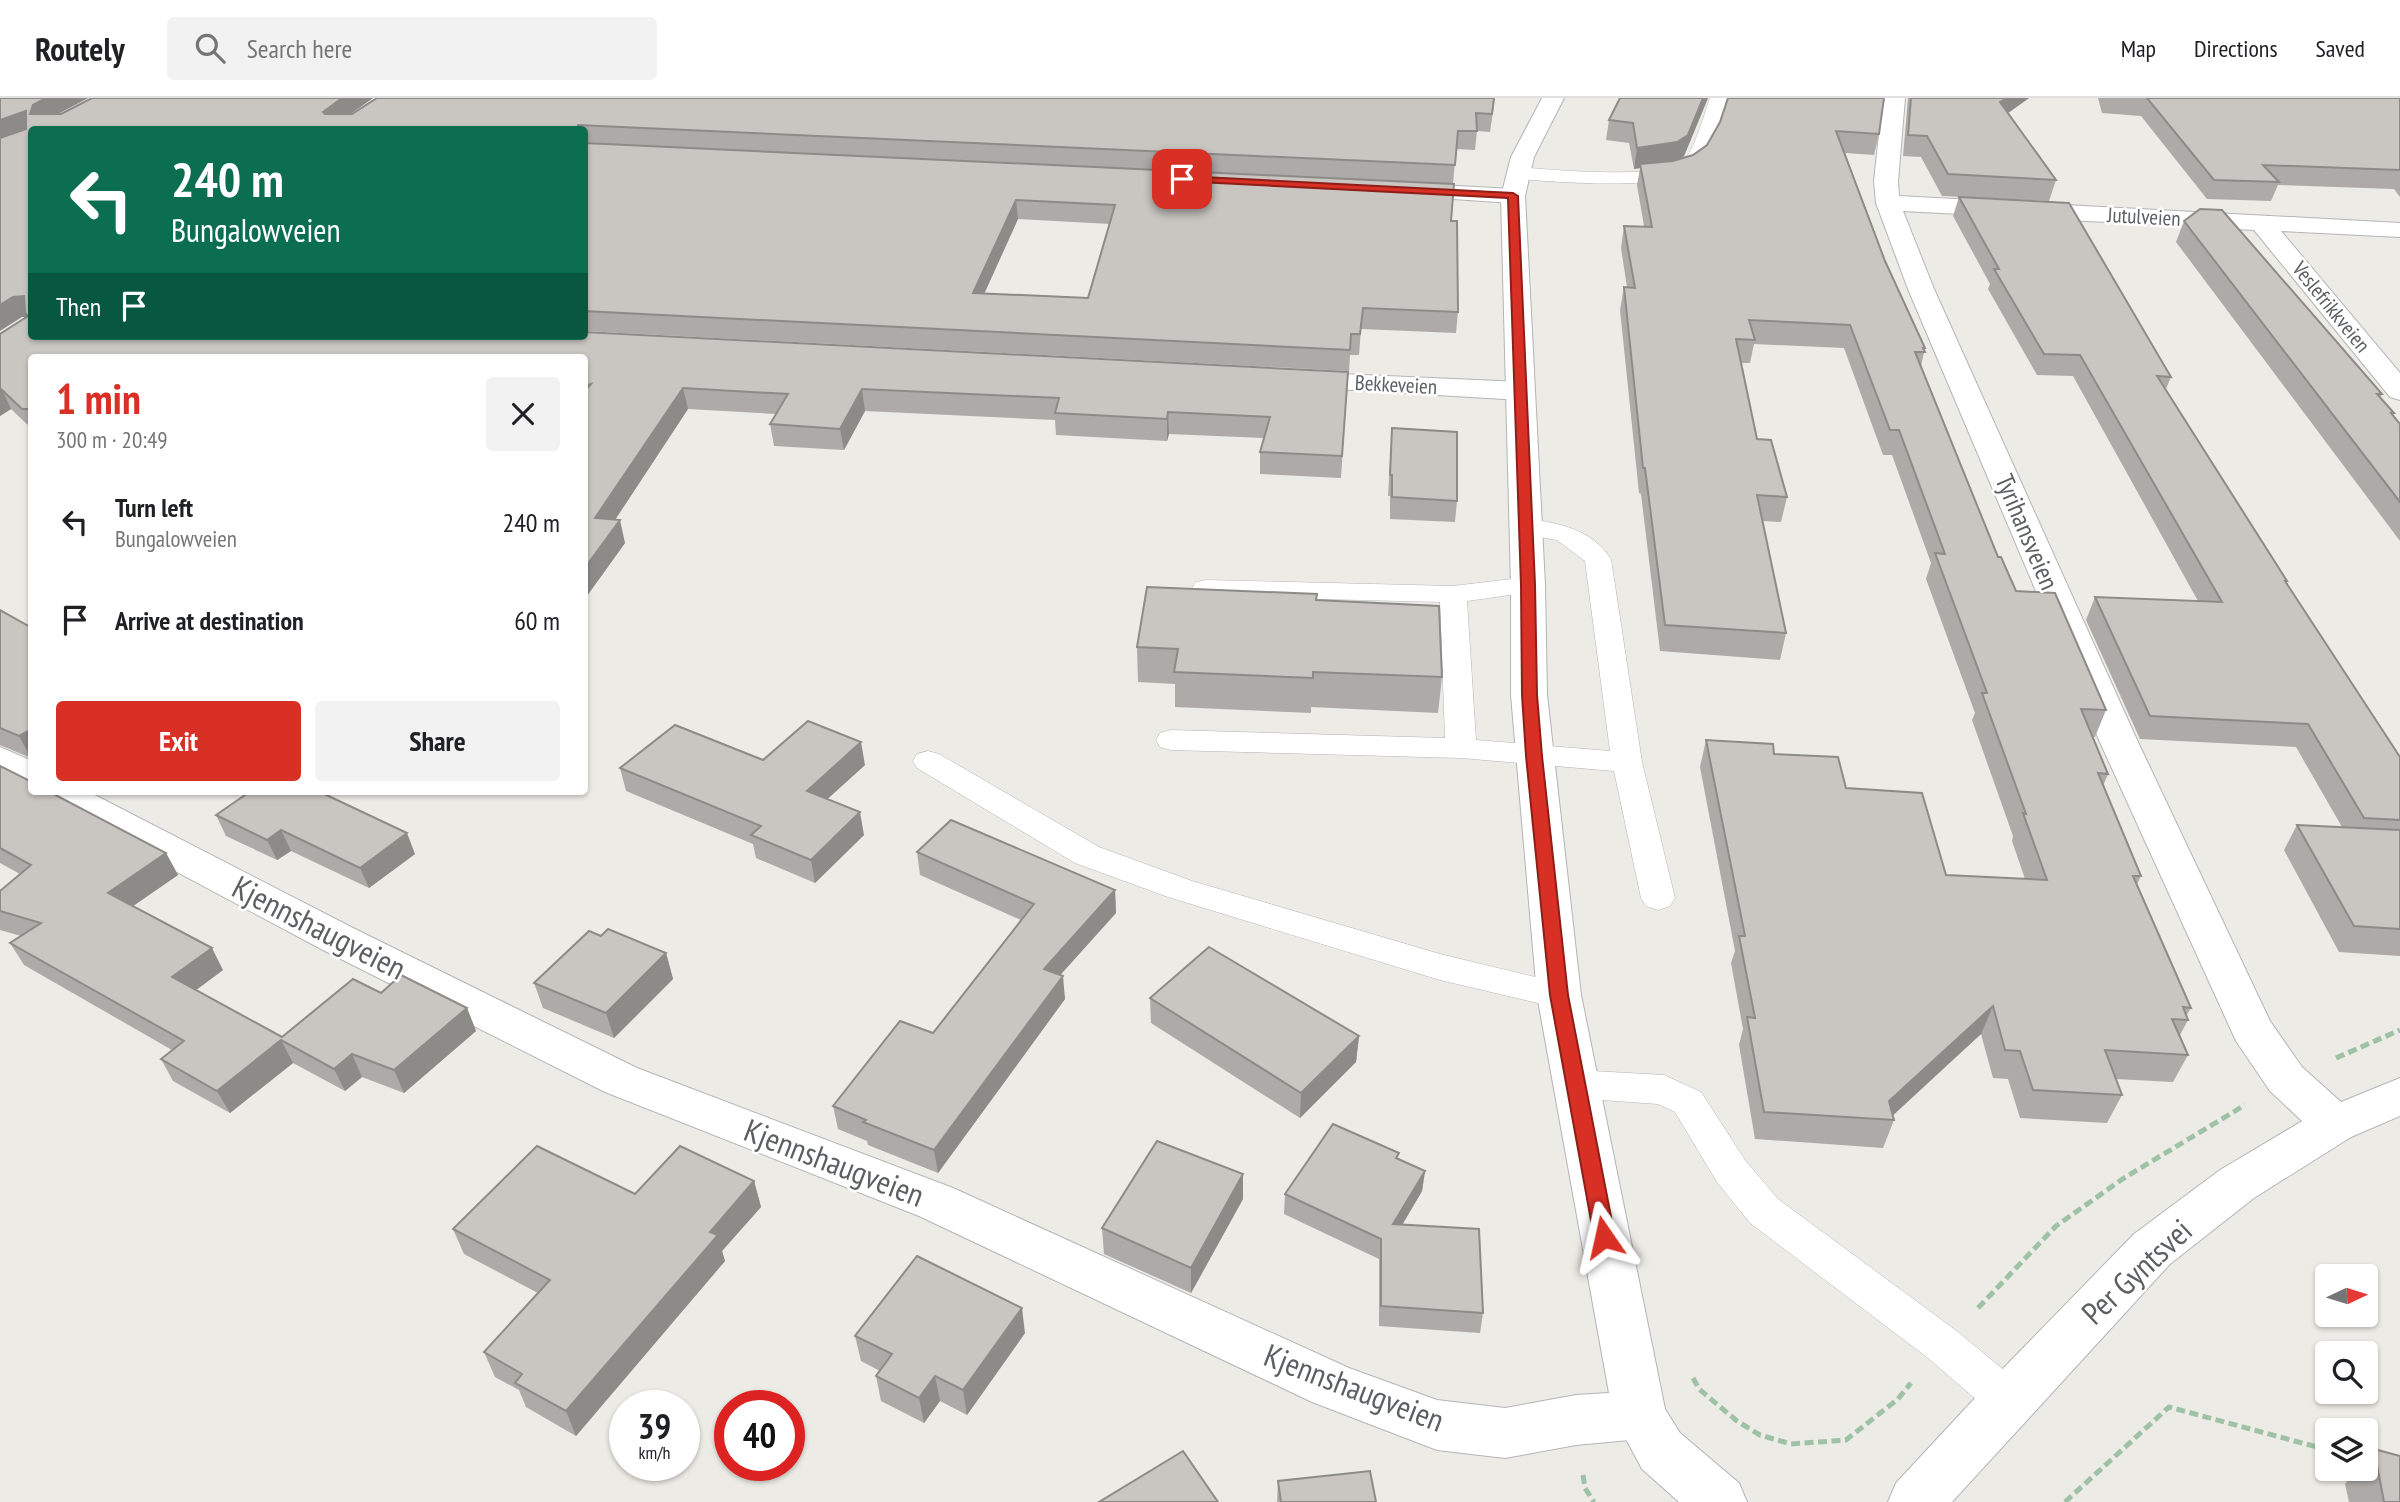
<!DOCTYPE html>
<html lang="en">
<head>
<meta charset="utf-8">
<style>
  :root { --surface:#fff; --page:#f2f2f2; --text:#202124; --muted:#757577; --line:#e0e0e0; --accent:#d93025 }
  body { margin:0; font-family:"PT Sans Narrow",sans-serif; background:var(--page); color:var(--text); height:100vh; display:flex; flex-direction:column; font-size:26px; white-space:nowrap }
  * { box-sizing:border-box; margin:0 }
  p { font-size:23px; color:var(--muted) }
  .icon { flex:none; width:38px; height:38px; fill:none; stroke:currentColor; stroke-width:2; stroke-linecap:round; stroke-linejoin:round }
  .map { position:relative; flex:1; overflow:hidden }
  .panel { position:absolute; left:28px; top:256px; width:560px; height:441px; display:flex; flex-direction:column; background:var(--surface); border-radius:7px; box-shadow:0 2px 5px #0004 }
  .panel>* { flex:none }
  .top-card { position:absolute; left:28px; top:28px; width:560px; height:214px; border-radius:7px; box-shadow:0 2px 5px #0004; background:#0b6e4f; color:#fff; overflow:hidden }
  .needle { width:46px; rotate:86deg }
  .controls { position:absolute; left:2315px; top:1166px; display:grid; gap:14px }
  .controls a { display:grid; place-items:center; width:63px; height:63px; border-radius:7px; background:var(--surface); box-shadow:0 2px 5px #0004; font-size:35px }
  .speed { position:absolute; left:609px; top:1292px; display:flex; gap:14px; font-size:35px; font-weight:700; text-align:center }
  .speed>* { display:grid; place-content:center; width:91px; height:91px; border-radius:50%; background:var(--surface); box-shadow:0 2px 5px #0004; line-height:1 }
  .speed small { font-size:18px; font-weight:400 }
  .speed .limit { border:10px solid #d22; background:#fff; color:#111 }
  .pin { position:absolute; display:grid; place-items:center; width:60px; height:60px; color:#fff; margin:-30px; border-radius:14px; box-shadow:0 4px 10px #0006 }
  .me { position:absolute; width:77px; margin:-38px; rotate:349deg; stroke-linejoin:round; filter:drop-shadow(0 0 5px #0008) }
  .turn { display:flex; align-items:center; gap:24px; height:147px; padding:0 28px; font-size:32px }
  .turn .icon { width:91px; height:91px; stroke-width:2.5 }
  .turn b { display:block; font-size:49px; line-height:60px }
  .then { display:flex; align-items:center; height:66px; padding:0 28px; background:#0003; gap:14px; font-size:26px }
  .round { display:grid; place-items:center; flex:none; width:74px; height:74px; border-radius:7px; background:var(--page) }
  .head { display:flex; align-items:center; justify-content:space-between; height:119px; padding:0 28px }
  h1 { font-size:42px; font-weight:700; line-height:52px; color:var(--accent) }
  .button { display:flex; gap:14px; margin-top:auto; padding:14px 28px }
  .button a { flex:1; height:80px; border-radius:7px; background:var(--accent); color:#fff; font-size:28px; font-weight:700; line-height:80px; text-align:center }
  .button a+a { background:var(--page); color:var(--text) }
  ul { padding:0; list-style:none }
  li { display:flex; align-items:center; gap:21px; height:98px; padding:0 28px }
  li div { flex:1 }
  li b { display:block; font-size:26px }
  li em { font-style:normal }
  header { display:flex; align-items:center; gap:42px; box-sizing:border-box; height:98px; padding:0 35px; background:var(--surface); border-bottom:2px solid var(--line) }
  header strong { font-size:33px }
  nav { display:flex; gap:38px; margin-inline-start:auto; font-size:24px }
  .search { width:490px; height:63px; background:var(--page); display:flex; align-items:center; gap:18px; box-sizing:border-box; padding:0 24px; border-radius:7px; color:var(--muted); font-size:26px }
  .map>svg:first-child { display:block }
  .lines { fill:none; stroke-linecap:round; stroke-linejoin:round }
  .lane-casing { stroke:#b2b5b8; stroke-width:1 }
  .street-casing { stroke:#b2b5b8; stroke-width:2 }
  .secondary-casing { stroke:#b1b4b8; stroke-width:2 }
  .path { stroke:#9fc2a7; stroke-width:5; stroke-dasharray:9 4.5; stroke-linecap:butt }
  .lane { fill:#fff; fill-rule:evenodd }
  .street { fill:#fff; fill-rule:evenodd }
  .secondary { fill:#fff; fill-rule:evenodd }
  .wall { fill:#adaaa7; fill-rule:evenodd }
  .shaded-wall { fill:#8d8b88 }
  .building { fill:#c9c6c2; stroke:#8d8b88; stroke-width:2; fill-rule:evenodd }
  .route { fill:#d93025; stroke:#8d1f18; stroke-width:2 }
  .labels { text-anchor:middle; stroke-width:5; stroke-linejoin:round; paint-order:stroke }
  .far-street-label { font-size:21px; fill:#5d6063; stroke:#fff }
  .street-label { font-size:26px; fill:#5d6063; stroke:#fff }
  .near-street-label { font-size:32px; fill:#5d6063; stroke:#fff }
</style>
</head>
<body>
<header>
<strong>Routely</strong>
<div class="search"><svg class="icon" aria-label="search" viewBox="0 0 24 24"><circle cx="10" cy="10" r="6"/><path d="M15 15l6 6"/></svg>Search here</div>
<nav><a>Map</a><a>Directions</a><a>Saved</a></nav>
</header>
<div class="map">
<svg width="2400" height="1404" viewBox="0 0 2400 1404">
  <rect width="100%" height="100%" fill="#edebe5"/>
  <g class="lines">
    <g class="lane-casing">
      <g id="lane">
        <path d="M1710 0H1728C1721 18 1713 51 1702 66 1679 96 1553 83 1516 81L1507 75 1516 69C1546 71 1668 84 1686 60 1695 49 1705 14 1710 0Z"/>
        <path d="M1526 421C1560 425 1591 431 1611 461L1642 664 1675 800 1670 808 1658 812 1646 808 1641 800 1614 673 1461 660 1171 652 1160 649 1156 642 1160 635 1171 632 1445 640 1440 504 1206 498 1196 496 1192 490 1196 484 1206 482 1453 488 1528 479 1538 481 1542 487 1538 493 1467 503 1476 642 1610 653 1585 463 1557 442 1517 435 1513 429 1517 423Z"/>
        <path d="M928 653 939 656 1099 749 1192 783 1440 856 1572 888 1577 897 1572 906 1559 910 1440 882 1168 799 1075 765 917 670 913 663 917 656Z"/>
        <path d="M1574 972 1664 977 1701 994 1745 1062 1778 1101 1958 1234 2023 1288 2030 1302 2023 1316 2008 1322 1993 1316 1928 1260 1750 1125 1717 1084 1675 1014 1658 1006 1574 1000 1561 996 1555 986 1561 976Z"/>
      </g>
    </g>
    <g class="street-casing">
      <g id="street">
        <path d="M1883 0H1905L1898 83 1899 98 2400 125V139L2281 133 2400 275V302L2390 299 2254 132 1903 113 1934 191 2137 642 2270 923 2302 969 2351 1013 2358 1026 2351 1039 2335 1044 2319 1039 2270 993 2236 943 2099 642 1908 191 1876 105 1874 83Z"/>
        <path d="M1401 85 1513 91 1521 93 1525 98 1521 103 1513 105 1393 97 1389 92 1393 87Z"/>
        <path d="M1296 274 1521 284 1531 287 1535 293 1531 299 1521 302 1286 288 1282 282 1286 276Z"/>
        <path d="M0 649 32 663V691L19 688 0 677Z"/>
        <path d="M37 693H87L353 830 637 970 953 1090 1349 1270 1437 1302 1505 1310 1576 1297 1640 1293 1659 1300 1667 1317 1659 1334 1640 1341 1576 1347 1505 1360 1437 1352 1312 1304 919 1118 605 994 323 852 42 702Z"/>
      </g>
    </g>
    <g class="secondary-casing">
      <g id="secondary">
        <path d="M1542 0H1564L1534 59 1525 98 1545 487 1547 597 1581 897 1665 1311 1680 1335 1739 1385 1747 1404H1679L1642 1371 1613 1317 1537 897 1511 597V487L1501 98 1511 59Z"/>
        <path d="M2400 980V1018L2351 1039 2254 1100 2170 1166 1952 1404H1888L1896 1385 1989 1285 2134 1136 2220 1072 2319 1013Z"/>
      </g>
    </g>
    <g class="path">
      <path d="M2336 960 2400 932"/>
      <path d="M1978 1210 2056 1128 2124 1080 2245 1007"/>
      <path d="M1693 1280 1699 1291 1737 1323 1760 1337 1791 1346 1846 1342 1898 1301 1911 1285"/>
      <path d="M1583 1377 1585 1390 1594 1404"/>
      <path d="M2065 1404 2169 1309 2328 1352"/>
    </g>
    <use href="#lane" class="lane"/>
    <use href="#street" class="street"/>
    <use href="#secondary" class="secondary"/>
  </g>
  <g class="wall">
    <path d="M0 0H88L57 16H61L92 0H373L350 16 1495 0 1490 34 1477 33 1475 52 1456 51 1453 86 584 45V32H32V238L1348 274 1341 380 1260 376V354L1264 340 1169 336 1167 343 1056 337 1055 322 865 313 844 352 774 348 770 326 776 316 688 311 615 422 625 445 584 502V259H32V331L11 311 0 318 2 235 26 219H22Z"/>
    <path d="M1620 0H1708L1684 58 1681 60 1693 57 1707 47 1720 24 1879 36 1874 57 1845 55 1885 163 1925 250 1921 268 1998 459 2016 493 2106 612 2095 639H2093L2108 676 2103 688 2141 778 2137 786 2191 910 2186 918 2188 922 2180 937 2188 957 2173 984 2116 981 2122 997 2107 1025 2020 1020 2008 981 1993 980 1981 936 1892 1017 1894 1022 1883 1050 1755 1041 1739 947 1743 931 1731 865 1735 853 1700 669 1706 642 1774 656 1846 690 1946 777 2025 781 2012 743 2013 738 1972 622 1975 615 1926 481 1931 465 1892 357H1883L1844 250 1754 246 1750 265H1741L1757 341 1787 399 1781 424 1763 423 1786 535 1780 562 1660 553 1641 396 1639 395 1620 212 1624 189H1627L1621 150 1624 128H1644L1637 87 1640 70 1634 71 1629 45 1606 42 1609 22Z"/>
    <path d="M1908 0H2029L2008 15 2056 82 2049 103 1942 98 1921 59 1903 58Z"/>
    <path d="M2098 0H2400V99L2394 91 2278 87 2271 103 2207 101 2141 18 2102 15Z"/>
    <path d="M584 45 1451 123 1458 214 1456 235 1361 231 1359 257H1350L1349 273 584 233ZM1018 121 1110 126 1088 200 984 196Z"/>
    <path d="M1959 99 2171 279 2166 291 2287 483 2286 485 2400 659V858L2339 854 2284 752 2297 727 2342 729 2296 649 2140 641 2086 522 2095 499 2198 503 2073 278 2037 277 1988 191 1990 186 1953 118Z"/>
    <path d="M2184 123 2382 296 2380 300 2394 315 2393 318 2400 326V443L2176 144Z"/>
    <path d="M1392 330 1457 403 1455 424 1390 421V398H1388Z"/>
    <path d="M1316 502 1442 579 1438 615 1311 609V615L1175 609V586L1138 584 1137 549Z"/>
    <path d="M0 511 32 530 31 660 0 647Z"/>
    <path d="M763 662 865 667 827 701 864 737 815 785 756 760 753 746 626 693 620 670Z"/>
    <path d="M0 668 166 755 178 777 133 808 223 872 196 892 282 939 381 895 467 910 476 933 404 995 362 979 345 993 293 965 230 1015 173 983 161 961 172 952 24 867 10 845 21 838 0 832V793L20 776 0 765Z"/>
    <path d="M216 717 415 756 369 790 291 753 277 762 226 738Z"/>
    <path d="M917 754 1115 792 1116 815 1060 877 1065 901 938 1075 868 1047 867 1043 838 1031 833 1008 933 935 1021 822 920 777Z"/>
    <path d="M601 838 666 855 673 881 614 940 543 910 534 885Z"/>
    <path d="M1150 900 1359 938 1356 964 1300 1020 1151 925Z"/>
    <path d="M1398 1060 1425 1073 1422 1093 1402 1127 1483 1215 1480 1235 1379 1228V1161L1284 1116 1285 1096Z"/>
    <path d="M754 1083 761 1109 722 1153 725 1163 576 1338 526 1309 519 1292 495 1279 484 1254 538 1195 464 1156 453 1131 635 1096Z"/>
    <path d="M1243 1101 1191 1195 1104 1156 1102 1130Z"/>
    <path d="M1025 1235 967 1317 940 1303 924 1325 881 1303 876 1278 880 1273 861 1263 855 1238Z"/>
    <path d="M2374 1351 2400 1404H2349L2345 1386 2358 1370H2366V1361Z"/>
    <path d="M1278 1383 1376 1404H1277Z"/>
  </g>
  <g class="shaded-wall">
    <path d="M46 0H88L41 25 30 16 33 7Z"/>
    <path d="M342 0H373L328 32 323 14Z"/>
    <path d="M1703 0H1708L1684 58 1674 65 1640 66V70L1634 71 1637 50Z"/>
    <path d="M2007 0H2029L1994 25 2000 4Z"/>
    <path d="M26 13 33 31 0 43V22Z"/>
    <path d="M1016 102 1018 121 975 216 973 195Z"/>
    <path d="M24 198 25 215 27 219H22L0 233V207L13 199Z"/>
    <path d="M1 289 11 311 0 318V290Z"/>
    <path d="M683 290 688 311 601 443 595 420Z"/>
    <path d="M862 291 865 313 844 352 840 331Z"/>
    <path d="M1168 314 1169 336 1167 343V321Z"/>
    <path d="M620 422 625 445 584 502V471Z"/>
    <path d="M32 631V659L31 660 19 638Z"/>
    <path d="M861 644 865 667 811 716 807 693Z"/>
    <path d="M860 714 864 737 815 785 811 762Z"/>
    <path d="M281 732 291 753 277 762 267 742Z"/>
    <path d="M407 735 415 756 369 790 360 770Z"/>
    <path d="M166 755 178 777 120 817 108 795Z"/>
    <path d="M1115 792 1116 815 1045 894 1044 871Z"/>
    <path d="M212 850 223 872 184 901 172 879Z"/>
    <path d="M666 855 673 881 614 940 606 915Z"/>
    <path d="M1063 878 1065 901 938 1075 934 1052Z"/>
    <path d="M1993 908 1981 936 1888 1022 1889 1003Z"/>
    <path d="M467 910 476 933 404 995 394 972Z"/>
    <path d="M1359 938 1356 964 1300 1020 1301 995Z"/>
    <path d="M281 942 293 965 230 1015 217 993Z"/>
    <path d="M352 956 362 979 345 993 334 971Z"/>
    <path d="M1425 1073 1422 1093 1391 1146 1393 1126Z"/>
    <path d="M1243 1076V1101L1191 1195V1170Z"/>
    <path d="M754 1083 761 1109 722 1153 725 1163 576 1338 566 1313 710 1134Z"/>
    <path d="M1022 1210 1025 1235 967 1317 963 1292Z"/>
    <path d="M935 1278 940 1303 924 1325 919 1300Z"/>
  </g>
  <g class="building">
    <path d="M0 0H46L33 7 30 16H61L92 0H342L323 14 325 16H352L377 0H1494L1492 16 1476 15 1477 33H1458L1455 67 578 27V32H32V238H584V234L1348 274 1342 358 1260 354 1270 319 1168 314 1167 321 1055 315 1059 300 862 291 840 331 770 326 788 296 683 290 595 420 620 422 584 471V294L591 286 584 288V259H32V311H22L0 290V236L28 218 25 215 24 198 13 199 0 207V40L26 31V13L0 22Z"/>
    <path d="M1620 0H1703L1688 37 1677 44 1637 50 1633 25 1609 22Z"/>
    <path d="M1728 0H1884L1879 36 1836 33 1885 163 1925 250H1923L1925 254H1915L1998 459H2001L2016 493 2055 495 2106 612 2081 611 2108 676 2098 675 2141 778H2133L2191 910 2183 909 2188 922 2172 921 2188 957 2105 952 2122 997 2033 992 2020 953 2005 952 1993 908 1889 1003 1894 1022 1764 1014 1747 919 1755 920 1739 838H1745L1706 642 1773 646 1774 656 1838 659 1846 690 1922 695 1946 777 2047 782 2023 715 2026 716 1982 595H1987L1935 455 1945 456 1899 332H1890L1850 227 1749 222 1755 242 1736 241 1757 341 1771 342 1787 399 1757 397 1786 535 1665 527 1645 370H1643L1624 189 1635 190 1624 128 1652 129 1640 66 1673 63 1693 57 1707 47 1720 24Z"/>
    <path d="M1911 0H2007L2000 4 2056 82 1948 76 1927 38 1908 37Z"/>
    <path d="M2147 0H2400V72L2263 67 2279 84 2214 82Z"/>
    <path d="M584 45 1454 86 1451 123H1457L1458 214 1363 210 1360 236H1351L1350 252 584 213ZM1016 102 1115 107 1088 200 973 195Z"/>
    <path d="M1959 99 2069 105 2171 279 2157 278 2287 483H2285L2400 659V722L2364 720 2308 626 2150 618 2095 499 2222 504 2080 257 2044 256 1994 171H1999Z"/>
    <path d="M2200 111 2222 112 2382 296H2377L2394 315H2391L2400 326V404L2184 123Z"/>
    <path d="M1392 330 1457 334V403L1392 399V377H1390Z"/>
    <path d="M1147 489 1317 496 1316 502 1439 508 1442 579 1313 574V580L1174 574 1178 551 1137 549Z"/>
    <path d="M0 512 32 530V631L19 638 0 630Z"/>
    <path d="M808 623 861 644 807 693 860 714 811 762 751 737 761 728 620 670 675 627 763 662Z"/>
    <path d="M0 668 32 684V693H48L166 755 108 795 212 850 172 879 282 939 353 881 381 895 401 877 467 910 394 972 352 956 334 971 281 942 217 993 161 961 184 943 10 845 41 825 0 813V793L31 767 0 750Z"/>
    <path d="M251 693H318L407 735 360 770 281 732 267 742 216 717Z"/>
    <path d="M951 722 1115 792 1044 871 1063 878 934 1052 863 1024 866 1022 833 1008 900 923 933 935 1034 806 917 754Z"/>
    <path d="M2297 727 2400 732V831L2354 828Z"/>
    <path d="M608 831 666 855 606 915 534 885 589 833 601 838Z"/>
    <path d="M1209 849 1359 938 1301 995 1150 900Z"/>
    <path d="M1333 1026 1399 1055 1396 1060 1425 1073 1393 1126 1479 1131 1483 1215 1381 1208V1141L1285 1096Z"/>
    <path d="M1157 1043 1243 1076 1191 1170 1102 1130Z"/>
    <path d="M537 1048 635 1096 680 1048 754 1083 710 1134 718 1137 566 1313 515 1285 522 1276 484 1254 550 1182 453 1131Z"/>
    <path d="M917 1158 1022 1210 963 1292 935 1278 919 1300 876 1278 892 1256 855 1238Z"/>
    <path d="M2374 1351 2400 1358V1404H2384Z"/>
    <path d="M1183 1353 1218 1404H1099Z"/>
    <path d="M1370 1373 1376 1404H1281L1278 1383Z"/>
  </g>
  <path class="route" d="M1182 78 1513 95 1518 98 1535 487 1537 597 1542 658 1568 897 1615 1139 1612 1145 1604 1147 1597 1145 1594 1139 1550 897 1526 658 1522 597 1521 487 1508 100 1179 83V79Z"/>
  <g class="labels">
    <g class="far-street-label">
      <text transform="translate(2144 119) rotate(3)" y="7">Jutulveien</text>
      <text transform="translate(2331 209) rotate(51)" y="7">Veslefrikkveien</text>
      <text transform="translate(1396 287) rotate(3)" y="7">Bekkeveien</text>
    </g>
    <g class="street-label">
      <text transform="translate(2027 434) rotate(67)" y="9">Tyrihansveien</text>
    </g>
    <g class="near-street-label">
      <text transform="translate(319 830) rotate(27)" y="11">Kjennshaugveien</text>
      <text transform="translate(834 1065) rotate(21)" y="11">Kjennshaugveien</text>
      <text transform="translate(2137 1174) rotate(-43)" y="11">Per Gyntsvei</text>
      <text transform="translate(1354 1290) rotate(21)" y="11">Kjennshaugveien</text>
    </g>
  </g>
</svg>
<div class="controls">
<a><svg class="needle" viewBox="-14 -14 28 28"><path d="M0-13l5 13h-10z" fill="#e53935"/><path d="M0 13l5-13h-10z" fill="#757577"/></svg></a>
<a><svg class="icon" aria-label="search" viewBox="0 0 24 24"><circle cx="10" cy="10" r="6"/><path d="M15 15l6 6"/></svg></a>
<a><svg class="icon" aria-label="layers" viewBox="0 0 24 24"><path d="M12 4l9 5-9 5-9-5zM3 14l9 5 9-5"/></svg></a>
</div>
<div class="speed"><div>39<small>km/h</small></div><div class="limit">40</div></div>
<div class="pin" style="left:1182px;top:81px;background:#d93025"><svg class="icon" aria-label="arrive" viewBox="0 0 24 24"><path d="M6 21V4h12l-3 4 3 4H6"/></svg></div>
<svg class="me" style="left:1604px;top:1139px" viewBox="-20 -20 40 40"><path d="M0-17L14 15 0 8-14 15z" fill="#d93025" stroke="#fff" stroke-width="4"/></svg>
<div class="top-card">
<div class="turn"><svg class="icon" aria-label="left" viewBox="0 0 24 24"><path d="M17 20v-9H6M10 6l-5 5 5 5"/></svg><div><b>240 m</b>Bungalowveien</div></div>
<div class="then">Then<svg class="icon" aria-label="arrive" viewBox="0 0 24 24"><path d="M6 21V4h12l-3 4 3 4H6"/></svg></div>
</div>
<section class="panel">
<div class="head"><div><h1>1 min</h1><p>300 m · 20:49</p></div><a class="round"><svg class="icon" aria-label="close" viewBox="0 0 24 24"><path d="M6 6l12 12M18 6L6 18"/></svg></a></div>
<ul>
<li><svg class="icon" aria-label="left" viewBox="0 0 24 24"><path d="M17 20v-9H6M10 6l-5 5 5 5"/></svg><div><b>Turn left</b><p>Bungalowveien</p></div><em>240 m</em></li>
<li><svg class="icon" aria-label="arrive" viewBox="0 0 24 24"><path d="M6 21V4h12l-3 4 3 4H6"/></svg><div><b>Arrive at destination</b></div><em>60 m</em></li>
</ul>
<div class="button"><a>Exit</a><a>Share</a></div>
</section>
</div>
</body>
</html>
